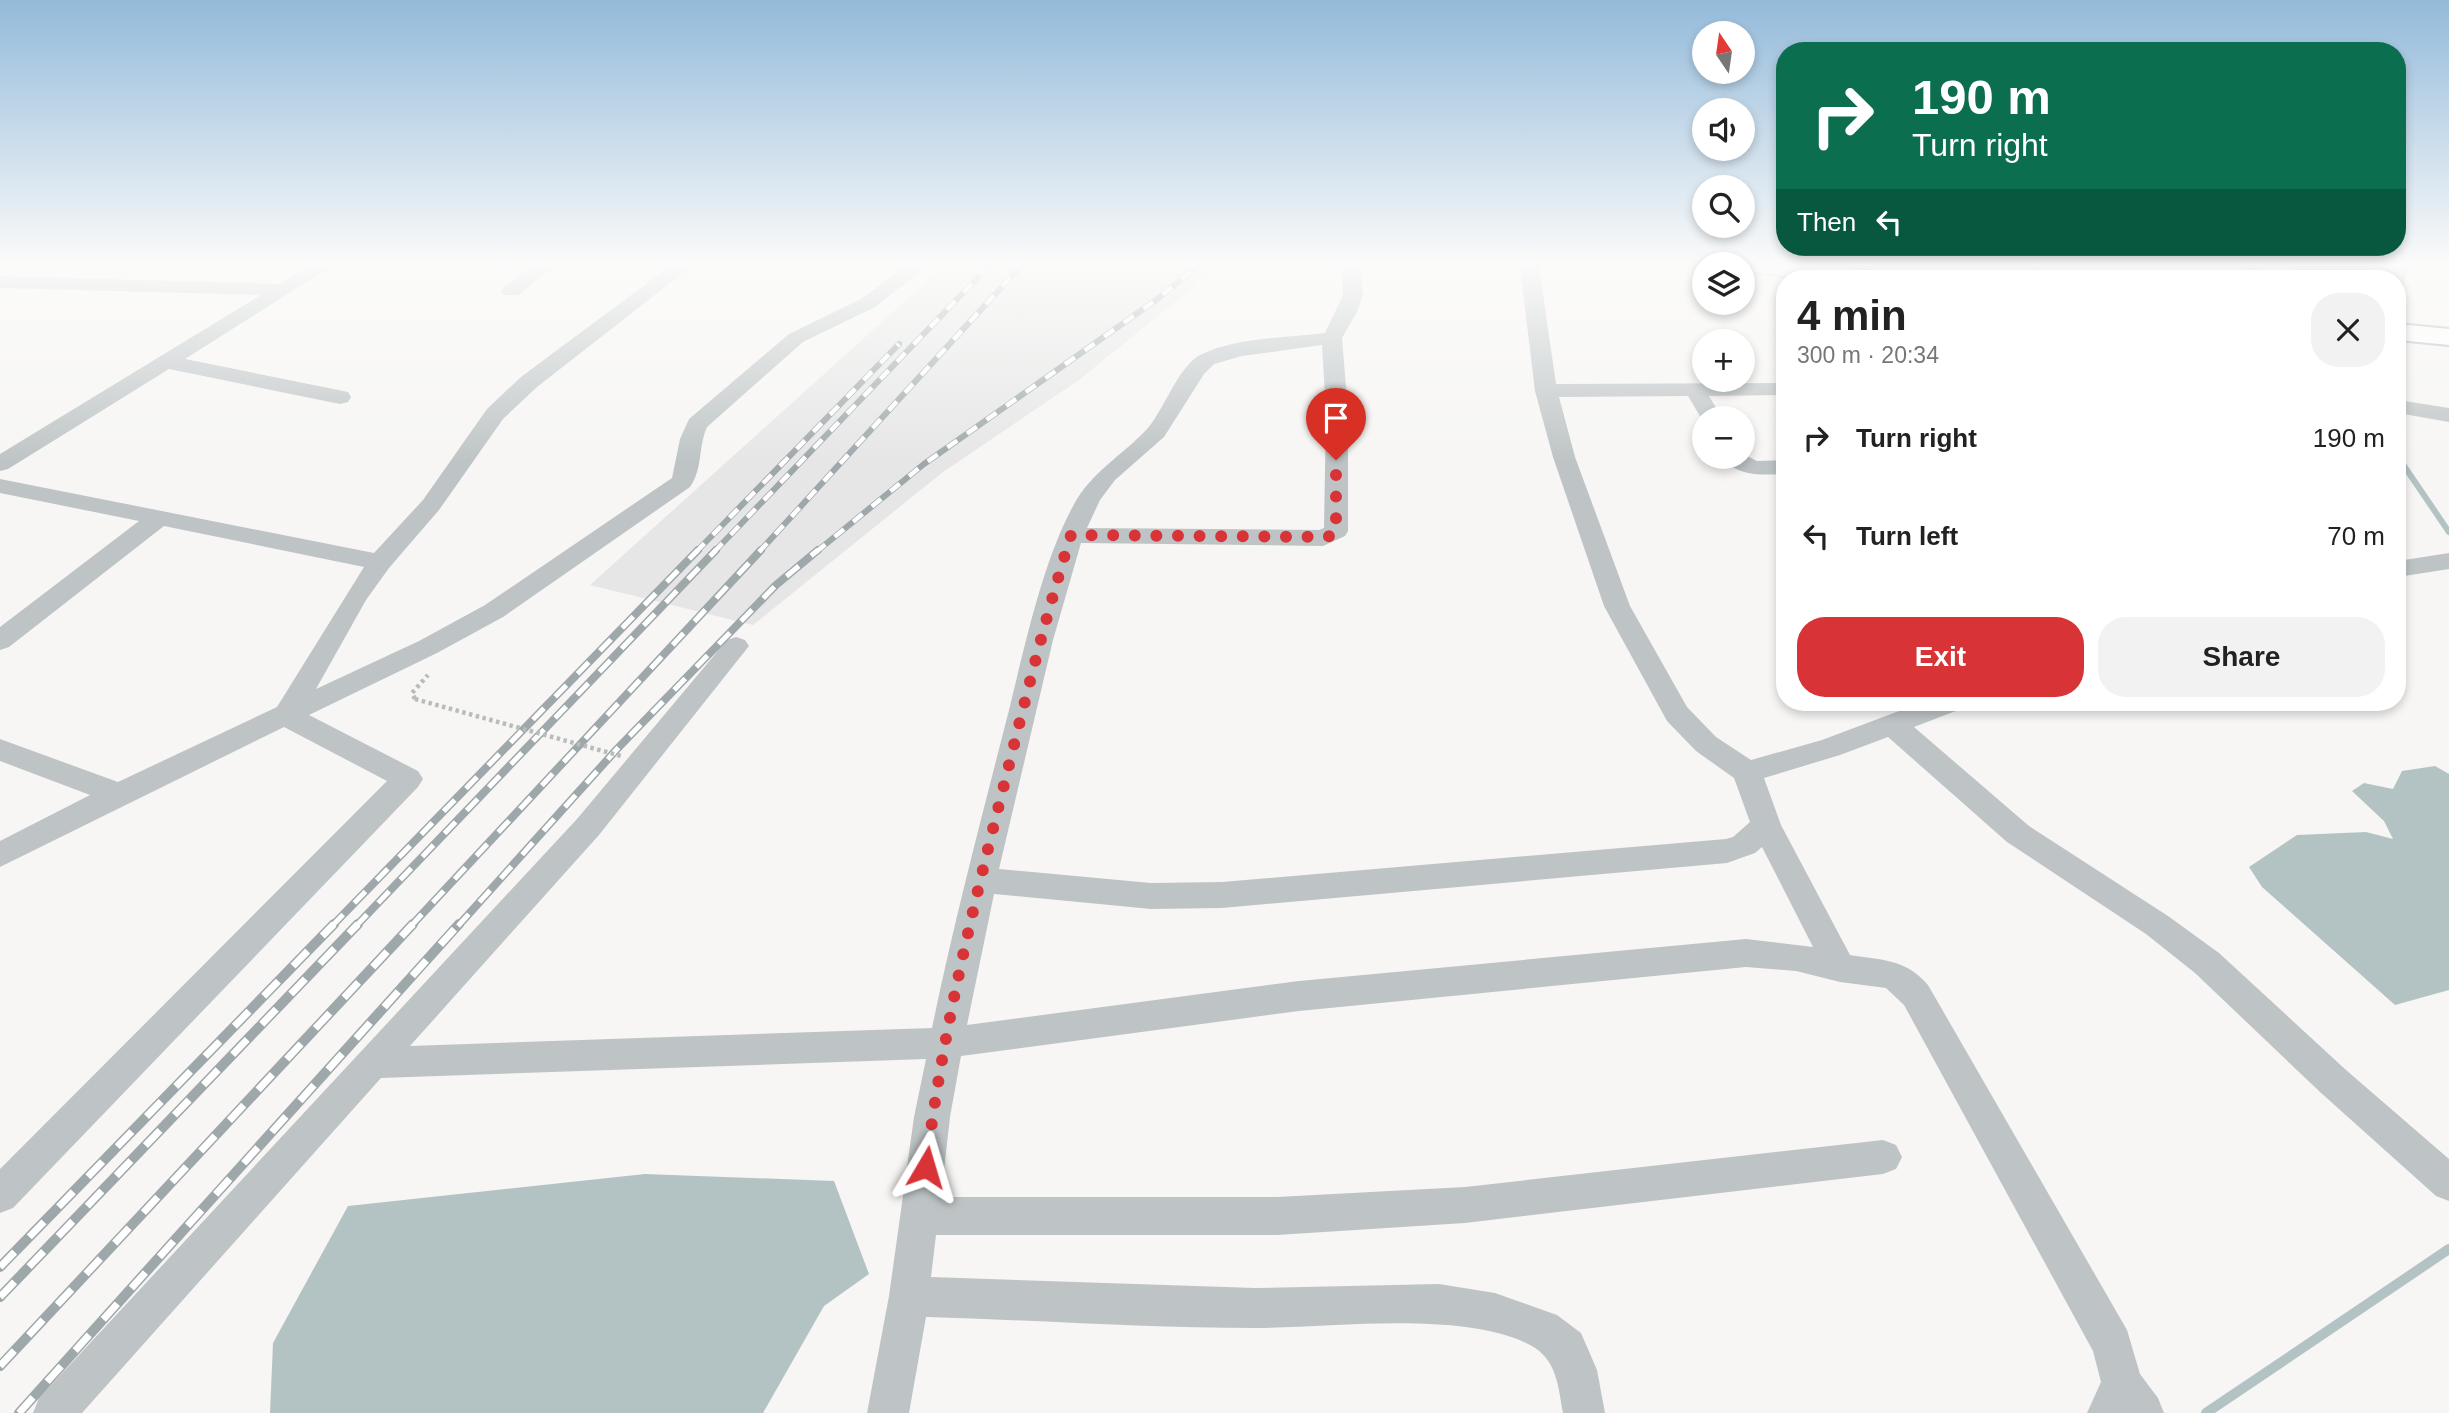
<!DOCTYPE html>
<html lang="en">
<head>
<meta charset="utf-8">
<style>
  :root { --surface:#fff; --page:#f2f2f2; --text:#222; --muted:#767676; --accent:#d83337 }
  body { margin:0; font-family:Helvetica,sans-serif; background:var(--page); color:var(--text); height:100vh; display:flex; flex-direction:column; font-size:26px; white-space:nowrap }
  * { box-sizing:border-box; margin:0 }
  p { font-size:23px; color:var(--muted) }
  .icon { flex:none; width:38px; height:38px; fill:none; stroke:currentColor; stroke-width:2; stroke-linecap:round; stroke-linejoin:round }
  .map { position:relative; flex:1; overflow:hidden }
  .panel { position:absolute; left:1776px; top:270px; width:630px; height:441px; display:flex; flex-direction:column; background:var(--surface); border-radius:28px; box-shadow:0 4px 10px #0003 }
  .panel>* { flex:none }
  .guide { position:absolute; left:1776px; top:42px; width:630px; height:214px; border-radius:28px; box-shadow:0 4px 10px #0003; background:#0b6e4f; color:#fff; overflow:hidden }
  .needle { width:46px; rotate:347deg }
  .fabs { position:absolute; left:1692px; top:21px; display:grid; gap:14px }
  .fabs a { display:grid; place-items:center; width:63px; height:63px; border-radius:50%; background:var(--surface); box-shadow:0 4px 10px #0003; font-size:35px }
  .pin { position:absolute; display:grid; place-items:center; width:60px; height:60px; color:#fff; margin:-72px -30px; border-radius:50% 50% 50% 0; rotate:-45deg; box-shadow:0 0 7px #0007 }
  .pin .icon { rotate:45deg }
  .me { position:absolute; width:77px; margin:-38px; rotate:7deg; stroke-linejoin:round; filter:drop-shadow(0 0 5px #0008) }
  .turn { display:flex; align-items:center; gap:24px; height:147px; padding:0 21px; font-size:32px }
  .turn .icon { width:91px; height:91px; stroke-width:2.5 }
  .turn b { display:block; font-size:49px; line-height:60px }
  .then { display:flex; align-items:center; height:66px; padding:0 21px; background:#0003; gap:14px; font-size:26px }
  .round { display:grid; place-items:center; flex:none; width:74px; height:74px; border-radius:28px; background:var(--page) }
  .overview { display:flex; align-items:center; justify-content:space-between; height:119px; padding:0 21px }
  h1 { font-size:42px; font-weight:700; line-height:52px }
  .action { display:flex; gap:14px; margin-top:auto; padding:14px 21px }
  .action a { flex:1; height:80px; border-radius:28px; background:var(--accent); color:#fff; font-size:28px; font-weight:700; line-height:80px; text-align:center }
  .action a+a { background:var(--page); color:var(--text) }
  ul { padding:0; list-style:none }
  li { display:flex; align-items:center; gap:21px; height:98px; padding:0 21px }
  li div { flex:1 }
  li b { display:block; font-size:26px }
  li em { font-style:normal }
  .map>svg:first-child { display:block }
  .built { fill:#e5e6e5 }
  .water { fill:#b3c3c4 }
  .lines { fill:none; stroke-linecap:round; stroke-linejoin:round }
  .stream-far1 { stroke:#b3c3c4; stroke-width:6 }
  .stream { stroke:#b3c3c4; stroke-width:10 }
  .secondary-casing { stroke:#b0b8ba; stroke-width:4 }
  .path { stroke:#b8bcbd; stroke-width:4.5; stroke-dasharray:3.5 3.5; stroke-linecap:butt }
  .minor { fill:#bec4c5; fill-rule:evenodd }
  .secondary { fill:#fff; fill-rule:evenodd }
  .rail-far2-casing { stroke:#9ea7aa; stroke-width:6 }
  .rail-far1-casing { stroke:#9ea7aa; stroke-width:8 }
  .rail-casing { stroke:#9ea7aa; stroke-width:10 }
  .rail-far2 { stroke:#fff; stroke-width:4.5; stroke-dasharray:12; stroke-linecap:butt }
  .rail-far1 { stroke:#fff; stroke-width:5; stroke-dasharray:16; stroke-linecap:butt }
  .rail { stroke:#fff; stroke-width:7; stroke-dasharray:21; stroke-linecap:butt }
  .path-bridge { stroke:#b8bcbd; stroke-width:4.5; stroke-dasharray:3.5 3.5; stroke-linecap:butt }
  .route { stroke:#d83337; stroke-width:12; stroke-dasharray:0 21.6 }
</style>
</head>
<body>
<div class="map">
<svg width="2449" height="1413" viewBox="0 0 2449 1413">
  <rect width="100%" height="100%" fill="#f7f6f4"/>
  <path class="built" d="M944 266H1219L1079 380 943 472 753 625 590 585Z"/>
  <g class="water">
    <path d="M2289 266H2409L2402 291H2398V278H2311Z"/>
    <path d="M2435 766 2449 774V990L2395 1005 2262 887 2249 867 2297 835 2366 832 2393 839 2384 821 2352 791 2364 783 2393 789 2402 771Z"/>
    <path d="M645 1174 834 1181 869 1274 824 1306 763 1413H270L273 1343 348 1206Z"/>
  </g>
  <g class="lines">
    <g class="stream-far1">
      <path d="M2248 266 2267 278"/>
      <path d="M2398 457 2449 532"/>
    </g>
    <path class="stream" d="M2206 1413 2449 1249"/>
    <g class="secondary-casing">
      <g id="secondary">
        <path d="M1751 266C1790 263 1834 263 1872 272L1876 278H1800L1755 272Z"/>
        <path d="M2398 324 2449 329V345L2398 340Z"/>
      </g>
    </g>
    <path class="path" d="M415 699 412 693 428 675"/>
    <g class="minor">
      <path d="M309 266H332L185 359 348 392 351 397 348 402 340 404 169 369 8 469 0 471V454L261 295 0 288V276L279 284Z"/>
      <path d="M533 266H555L518 295H504L501 291 504 287Z"/>
      <path d="M670 266H692L537 387 503 419 439 510 389 568 366 600 316 689 419 641 485 605 672 478 680 439 689 419 789 334 861 299 905 266H927L875 307 803 342 707 427C698 447 703 468 690 487L503 617 437 653 309 715 418 771 423 779 418 787 13 1208 0 1213V1169L387 781 284 727 0 867V841L90 795 0 761V739L118 782 277 707 364 567 164 526 9 647 0 650V627L139 521 0 493V479L374 553 423 500 487 409 521 377Z"/>
      <path d="M1342 266H1361L1363 295 1357 312 1342 338 1348 412V531L1345 536 1323 546 1081 543 1053 640 999 869 1151 883 1222 882 1726 839 1733 837 1750 822 1734 778 1696 751 1667 721 1604 606 1553 457 1535 391 1520 266H1539L1556 384 1785 383V395L1709 396 1722 418H1704V423L1688 396 1559 397 1575 457 1630 606 1687 707 1716 737 1751 760 1822 740 1923 702H1965L1961 709 1914 727 2029 826 2168 916 2219 953 2346 1070 2449 1159V1201L2436 1196 2320 1092 2195 973 2146 934 2007 842 1888 737 1840 755 1764 778 1781 825 1850 955C1882 960 1906 959 1928 985L2127 1330 2140 1374 2158 1398 2164 1413H2087L2101 1382 2093 1351 1904 1005 1886 988 1840 982 1796 971 1746 967 1299 1011 961 1056 950 1117 941 1197H1277L1465 1187 1883 1140 1896 1145 1902 1157 1896 1169 1883 1174 1465 1223 1277 1235H936L931 1277 1255 1288 1439 1284 1495 1293 1557 1315 1581 1333 1597 1370 1605 1413H1563C1558 1386 1557 1359 1530 1345 1462 1310 1332 1328 1256 1328 1146 1328 1035 1320 926 1317L909 1413H867L889 1296 914 1117 926 1059 381 1078 82 1413H33L39 1398 577 819 727 640 736 637 745 640 749 646 599 835 410 1046 932 1028C954 921 982 816 1009 710 1025 645 1044 555 1077 499 1096 469 1125 453 1148 428 1165 408 1178 367 1200 355 1236 337 1286 338 1325 333L1343 295ZM1322 345 1326 412 1324 528 1319 530 1087 528 1100 500 1115 480 1164 437 1204 374 1214 364 1242 356ZM1762 847 1813 947 1746 939 1299 981 967 1025 994 894 1151 909 1222 908 1727 863 1755 853Z"/>
      <path d="M1743 266H1781L1782 267 1772 273 1743 272Z"/>
      <path d="M2398 400 2449 408V422L2398 413Z"/>
      <path d="M1743 454 1757 461 1785 460V474C1763 475 1736 477 1722 457H1743Z"/>
      <path d="M2449 553V569L2398 577V561Z"/>
    </g>
    <use href="#secondary" class="secondary"/>
    <g class="rail-far2-casing">
      <g id="rail-far2">
        <path d="M696 552 899 344"/>
        <path d="M714 552 989 266"/>
        <path d="M759 552 1021 266"/>
        <path d="M816 552 924 464 1156 300 1198 266"/>
      </g>
    </g>
    <g class="rail-far1-casing">
      <g id="rail-far1">
        <path d="M332 926 698 550"/>
        <path d="M356 926 716 550"/>
        <path d="M411 926 761 550"/>
        <path d="M458 926 617 749 776 585 818 550"/>
      </g>
    </g>
    <g class="rail-casing">
      <g id="rail">
        <path d="M0 1267 334 924"/>
        <path d="M0 1297 358 924"/>
        <path d="M0 1366 413 924"/>
        <path d="M19 1413 459 924"/>
      </g>
    </g>
    <use href="#rail-far2" class="rail-far2"/>
    <use href="#rail-far1" class="rail-far1"/>
    <use href="#rail" class="rail"/>
    <path class="path-bridge" d="M415 699 621 756"/>
  </g>
  <linearGradient id="sky" x2="0" y2="1"><stop stop-color="#93bada"/><stop offset="0.57" stop-color="#fbfbfa"/><stop offset="1" stop-color="#fbfbfa" stop-opacity="0"/></linearGradient>
  <rect width="2449" height="463" fill="url(#sky)"/>
  <g class="lines">
    <path class="route" d="M926 1167C941 1042 970 919 1001 797 1023 709 1044 622 1071 535L1328 537 1336 531V460"/>
  </g>
</svg>
<div class="fabs">
<a><svg class="needle" viewBox="-14 -14 28 28"><path d="M0-13l5 13h-10z" fill="#e53935"/><path d="M0 13l5-13h-10z" fill="#767676"/></svg></a>
<a><svg class="icon" aria-label="sound" viewBox="0 0 24 24"><path d="M4 9h4l5-4v14l-5-4H4zM17 9q2 3 0 6"/></svg></a>
<a><svg class="icon" aria-label="search" viewBox="0 0 24 24"><circle cx="10" cy="10" r="6"/><path d="M15 15l6 6"/></svg></a>
<a><svg class="icon" aria-label="layers" viewBox="0 0 24 24"><path d="M12 4l9 5-9 5-9-5zM3 14l9 5 9-5"/></svg></a>
<a>+</a>
<a>−</a>
</div>
<div class="pin" style="left:1336px;top:460px;background:#d93025"><svg class="icon" aria-label="arrive" viewBox="0 0 24 24"><path d="M6 21V4h12l-3 4 3 4H6"/></svg></div>
<svg class="me" style="left:926px;top:1167px" viewBox="-20 -20 40 40"><path d="M0-17L14 15 0 8-14 15z" fill="#d83337" stroke="#fff" stroke-width="4"/></svg>
<div class="guide">
<div class="turn"><svg class="icon" aria-label="right" viewBox="0 0 24 24"><path d="M7 20v-9h11M14 6l5 5-5 5"/></svg><div><b>190 m</b>Turn right</div></div>
<div class="then">Then<svg class="icon" aria-label="left" viewBox="0 0 24 24"><path d="M17 20v-9H6M10 6l-5 5 5 5"/></svg></div>
</div>
<section class="panel">
<div class="overview"><div><h1>4 min</h1><p>300 m · 20:34</p></div><a class="round"><svg class="icon" aria-label="close" viewBox="0 0 24 24"><path d="M6 6l12 12M18 6L6 18"/></svg></a></div>
<ul>
<li><svg class="icon" aria-label="right" viewBox="0 0 24 24"><path d="M7 20v-9h11M14 6l5 5-5 5"/></svg><div><b>Turn right</b></div><em>190 m</em></li>
<li><svg class="icon" aria-label="left" viewBox="0 0 24 24"><path d="M17 20v-9H6M10 6l-5 5 5 5"/></svg><div><b>Turn left</b></div><em>70 m</em></li>
</ul>
<div class="action"><a>Exit</a><a>Share</a></div>
</section>
</div>
</body>
</html>
